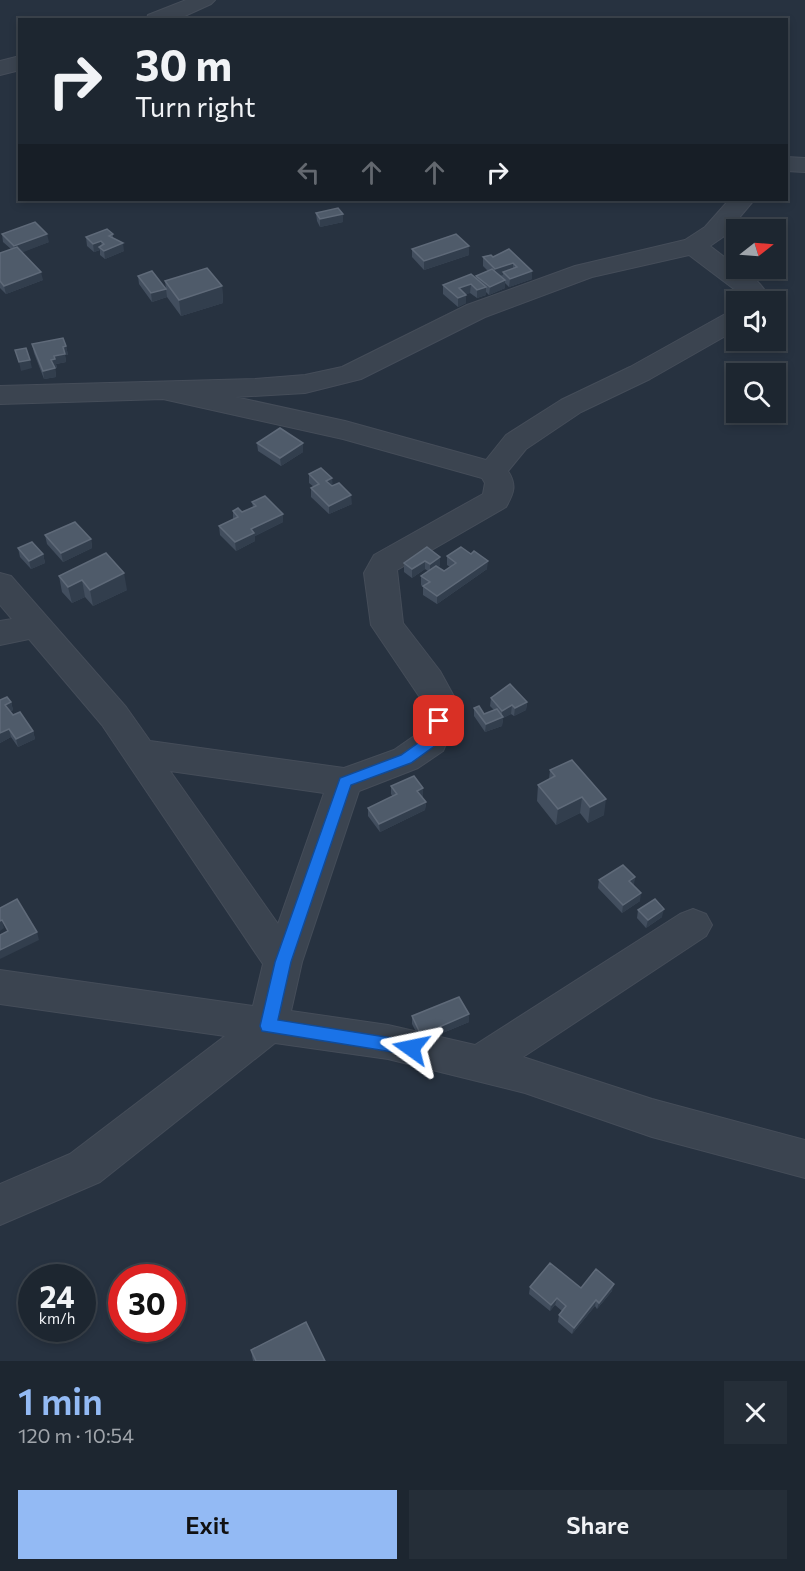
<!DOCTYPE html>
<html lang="en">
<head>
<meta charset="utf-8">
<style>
  :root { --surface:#1d2630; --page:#252e38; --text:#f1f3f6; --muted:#a0a5ab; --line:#3b434c; --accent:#93baf4 }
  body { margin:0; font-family:Commissioner,sans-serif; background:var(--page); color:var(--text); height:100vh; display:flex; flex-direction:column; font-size:22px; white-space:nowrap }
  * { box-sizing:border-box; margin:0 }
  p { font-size:20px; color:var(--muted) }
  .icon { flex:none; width:33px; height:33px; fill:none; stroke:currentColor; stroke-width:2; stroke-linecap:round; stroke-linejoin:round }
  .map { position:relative; height:1361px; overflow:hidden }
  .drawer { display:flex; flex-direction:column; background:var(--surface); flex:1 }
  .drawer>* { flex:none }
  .hud { position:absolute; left:18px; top:18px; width:770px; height:183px; border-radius:0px; box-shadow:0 3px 9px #0003,0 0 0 2px var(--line); background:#1d2630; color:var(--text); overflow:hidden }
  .needle { width:39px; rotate:73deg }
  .tools { position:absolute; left:726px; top:219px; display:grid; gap:12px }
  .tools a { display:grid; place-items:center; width:60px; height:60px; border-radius:0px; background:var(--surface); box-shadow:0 3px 9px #0003,0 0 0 2px var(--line); font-size:30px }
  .speed { position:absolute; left:18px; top:1264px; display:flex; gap:12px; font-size:30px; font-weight:700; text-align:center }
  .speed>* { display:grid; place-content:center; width:78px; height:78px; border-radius:50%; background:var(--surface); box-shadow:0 3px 9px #0003,0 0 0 2px var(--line); line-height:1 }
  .speed small { font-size:15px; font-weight:400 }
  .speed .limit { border:9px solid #d22; background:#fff; color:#111 }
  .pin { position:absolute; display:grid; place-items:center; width:51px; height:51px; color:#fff; margin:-26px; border-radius:12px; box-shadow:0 3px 9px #0006 }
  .me { position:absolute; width:66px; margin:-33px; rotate:282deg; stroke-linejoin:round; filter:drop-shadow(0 0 4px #0008) }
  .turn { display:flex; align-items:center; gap:21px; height:126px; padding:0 18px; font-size:27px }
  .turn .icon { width:78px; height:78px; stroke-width:2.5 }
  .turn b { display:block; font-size:42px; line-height:51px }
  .lanes { display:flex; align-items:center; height:57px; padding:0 18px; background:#0003; justify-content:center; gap:30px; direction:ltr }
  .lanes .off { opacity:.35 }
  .round { display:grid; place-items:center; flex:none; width:63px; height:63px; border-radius:0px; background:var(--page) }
  .headline { display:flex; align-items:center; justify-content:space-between; height:102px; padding:0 18px }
  h1 { font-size:36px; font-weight:600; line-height:45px; color:var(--accent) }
  .primary-button { display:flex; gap:12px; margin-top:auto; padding:12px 18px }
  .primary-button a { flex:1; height:69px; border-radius:0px; background:var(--accent); color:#111; font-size:24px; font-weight:600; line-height:69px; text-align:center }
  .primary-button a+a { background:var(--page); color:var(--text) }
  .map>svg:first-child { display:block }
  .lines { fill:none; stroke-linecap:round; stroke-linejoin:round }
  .minor-casing { stroke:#454d59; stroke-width:2 }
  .minor { fill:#3b4450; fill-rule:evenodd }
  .wall { fill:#424e5e }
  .shaded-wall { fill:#323e4d }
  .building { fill:#4f5b6a; stroke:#5f6a79; stroke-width:1.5 }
  .route { fill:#1a73e8; stroke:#114b97; stroke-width:1.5 }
</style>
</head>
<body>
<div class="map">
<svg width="805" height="1361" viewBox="0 0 805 1361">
  <rect width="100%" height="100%" fill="#273240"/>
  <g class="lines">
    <g class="minor-casing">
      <g id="minor">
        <path d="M186 0H215L211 4 176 20H146L148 15Z"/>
        <path d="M20 56V70L0 75V61Z"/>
        <path d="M786 157 805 158V172L786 171Z"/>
        <path d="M729 200H754L723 237 710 246 736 266V268C749 270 768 290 770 302H743L734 289 689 255 592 277 485 317 361 379 305 393 235 397 345 421 486 460 506 435 561 400 630 367 727 313 736 311V330L650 379 581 412 526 449 508 471C517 485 514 493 506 507L397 570 403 623 440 671 457 702 456 721 443 751 418 768 359 791 302 962 291 1011 388 1025 475 1045 680 914 693 909 706 914 712 925 706 936 523 1057 652 1099 805 1140V1178L652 1137 525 1093 388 1059 275 1043 100 1182 0 1225V1184L70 1154 225 1036 0 1004V970L253 1006 263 964 102 725 29 639 0 645V621L12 619 0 605V573L11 576 126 707 150 741 344 768 394 750 417 734 422 721 423 702 371 625 364 573 374 555 483 494 485 483 482 478 343 439 163 399 0 404V386L255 379 305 375 342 367 467 305 575 266 685 240 705 227ZM170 771 324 793 278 924Z"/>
      </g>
    </g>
    <use href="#minor" class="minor"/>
  </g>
  <g class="wall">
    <path d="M316 213 343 222 320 227 317 221Z"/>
    <path d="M2 234 49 242 22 252 43 280 6 294 0 288V253L11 249 3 242Z"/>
    <path d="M113 234V238L124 251 105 259 100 255V250L94 252 87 246 86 237Z"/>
    <path d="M469 246V255L424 270 412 257V249Z"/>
    <path d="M509 249 532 279 509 287 505 283V288L489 295 486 292V295L477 298 470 293 465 294 466 303 458 307 443 294V285L476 279V276L488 271 483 266V257H493Z"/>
    <path d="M138 276 166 289 165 281 222 286 223 303 181 316 167 297 152 302 139 284Z"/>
    <path d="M32 344 66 346 68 355H65L66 362 56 364 57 368H55L56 377 44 379 34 353Z"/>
    <path d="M257 443H303V452L281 466 258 451Z"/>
    <path d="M309 474 332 486 352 504 329 514 311 497V488L314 487 309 483Z"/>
    <path d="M252 502 283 522 255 536V541L236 551 220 535 219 526 233 519V511L242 512 253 507Z"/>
    <path d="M45 535 91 539 92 548 63 562 47 544Z"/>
    <path d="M18 548 43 554 45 563 31 569 20 557Z"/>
    <path d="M447 556 487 569 437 604 423 595V587L421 585V576L428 571 425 569 412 578 404 572V563L440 557V566L437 567 444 571 450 567 447 565Z"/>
    <path d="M59 576 127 590 93 606 85 597 72 603 62 592Z"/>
    <path d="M491 698 527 702 526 710 514 716 511 714 503 718 502 726 485 732 474 716V708L484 714 494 710 490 706Z"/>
    <path d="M0 700 11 702 13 710 10 712 13 715 33 731 35 739 18 747 11 737 0 743Z"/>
    <path d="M550 770 604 815 588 823 580 813 556 825 537 801 538 785 549 779Z"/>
    <path d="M391 786 423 796 422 797 426 802 425 810 380 832 368 816V808L393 797 391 794Z"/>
    <path d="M635 877 633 885 640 901 622 913 598 888 599 880Z"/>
    <path d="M638 910 662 917 646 928 637 918Z"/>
    <path d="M469 1014V1022L421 1042 412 1024V1016Z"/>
    <path d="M530 1287 581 1288 612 1291 597 1309 595 1306 572 1334 558 1322 559 1315 562 1311 555 1305 550 1311 529 1294Z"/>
    <path d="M251 1350 325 1361H253Z"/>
  </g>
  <g class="shaded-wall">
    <path d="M343 214V222L320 227V219Z"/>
    <path d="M47 234 49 242 16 255 14 246Z"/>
    <path d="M101 241 102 249 99 247 100 250 94 252 93 244Z"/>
    <path d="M123 243 124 251 105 259 104 251Z"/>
    <path d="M469 246V255L424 270V261Z"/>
    <path d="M513 263V271L503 272V275L495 277V269Z"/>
    <path d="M532 271V279L509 287 510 279Z"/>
    <path d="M41 272 43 280 6 294 4 286Z"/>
    <path d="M505 280V288L489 295 490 287Z"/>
    <path d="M471 284 470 293 459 297V288Z"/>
    <path d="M222 286 223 303 181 316 179 300Z"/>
    <path d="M486 287V295L477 298V290Z"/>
    <path d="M166 289 167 297 152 302 151 293Z"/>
    <path d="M466 295V303L458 307V298Z"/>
    <path d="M66 346 68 355H65L66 362 56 364 57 368H55L56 377 44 379 43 371 54 356 63 347Z"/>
    <path d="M30 360 32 368 21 371 19 362Z"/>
    <path d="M303 443V452L281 466 280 458Z"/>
    <path d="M332 478 333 487 326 481Z"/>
    <path d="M351 495 352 504 329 514V506Z"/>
    <path d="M283 514V522L255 536V541L236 551 235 542 251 529Z"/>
    <path d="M91 539 92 548 63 562 61 553Z"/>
    <path d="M43 554 45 563 31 569 29 561Z"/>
    <path d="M440 557V566L430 572V564Z"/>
    <path d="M425 561V569L412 578V569Z"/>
    <path d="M488 561 487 569 437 604V596Z"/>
    <path d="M124 573 127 590 93 606 90 590Z"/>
    <path d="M82 580 85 597 72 603 68 587Z"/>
    <path d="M11 702 13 710 7 713 5 705Z"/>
    <path d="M527 702 526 710 514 716 515 708Z"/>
    <path d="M512 705 511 714 503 718 502 726 485 732 486 724 502 718V711Z"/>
    <path d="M9 729 11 737 0 743V733Z"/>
    <path d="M33 731 35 739 18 747 16 739Z"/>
    <path d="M423 788V796L417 799V791Z"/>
    <path d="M582 797 580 813 556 825 558 809Z"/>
    <path d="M606 799 604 815 588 823 590 807Z"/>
    <path d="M426 802 425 810 380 832 379 824Z"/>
    <path d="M635 877 634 885 627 889 629 881Z"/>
    <path d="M641 893 640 901 622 913 623 905Z"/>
    <path d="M664 909 662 917 646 928 648 920Z"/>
    <path d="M2 920 4 928 0 931V921Z"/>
    <path d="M37 932 39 940 0 959V950Z"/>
    <path d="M469 1014V1022L421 1042V1035Z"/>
    <path d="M614 1284 612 1291 597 1309 599 1303Z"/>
    <path d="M557 1298 555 1305 550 1311 551 1305Z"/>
    <path d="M596 1300 595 1306 572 1334 574 1328Z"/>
  </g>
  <g class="building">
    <path d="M338 208 343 214 320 219 316 213Z"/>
    <path d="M35 222 47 234 14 246 2 234Z"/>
    <path d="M107 229 113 234 109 236 123 243 104 251 99 247 104 244 101 241 93 244 86 237Z"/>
    <path d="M456 234 469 246 424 261 412 249Z"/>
    <path d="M17 247 41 272 4 286 0 281V253Z"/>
    <path d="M509 249 532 271 510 279 503 272 517 267 513 263 495 269 483 257 491 255 493 257Z"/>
    <path d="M207 268 222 286 179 300 165 281Z"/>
    <path d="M492 269 505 280 490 287 476 276Z"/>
    <path d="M152 271 166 289 151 293 138 276Z"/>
    <path d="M471 274 486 287 477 290 471 284 459 288 466 295 458 298 443 285Z"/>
    <path d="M63 338 66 346 63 347 65 354 54 356 55 359 51 360 55 368 43 371 32 344Z"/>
    <path d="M26 348 30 360 19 362 15 350Z"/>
    <path d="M280 428 303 443 280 458 257 443Z"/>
    <path d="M321 468 332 478 326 481 332 486 339 483 351 495 329 506 311 488 319 484 309 474Z"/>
    <path d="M265 496 283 514 251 529 254 533 235 542 219 526 238 517 233 511 238 508 242 512 256 506 252 502Z"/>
    <path d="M75 522 91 539 61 553 45 535Z"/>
    <path d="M32 542 43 554 29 561 18 548Z"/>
    <path d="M427 547 440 557 430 564 425 561 412 569 404 563Z"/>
    <path d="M461 547 471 554 474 551 488 561 437 596 423 586 430 582 421 576 436 566 444 571 456 563 447 556Z"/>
    <path d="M106 553 124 573 90 590 82 580 68 587 59 576Z"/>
    <path d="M510 684 527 702 515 708 512 705 502 711 491 698Z"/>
    <path d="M7 697 11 702 5 705 13 715 20 712 33 731 16 739 9 729 0 733V700Z"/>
    <path d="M479 706 484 714 497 709 503 717 486 724 474 708Z"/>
    <path d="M572 760 606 799 590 807 582 797 558 809 538 785 555 776 550 770Z"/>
    <path d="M414 776 423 788 417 791 426 802 379 824 368 808 397 794 391 786Z"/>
    <path d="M623 865 635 877 629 881 641 893 623 905 599 880Z"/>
    <path d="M17 899 37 932 0 950V935L8 931 2 920 0 921V908Z"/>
    <path d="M655 899 664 909 648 920 638 910Z"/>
    <path d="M459 997 469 1014 421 1035 412 1016Z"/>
    <path d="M550 1263 581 1288 596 1269 614 1284 599 1303 596 1300 574 1328 559 1315 566 1306 557 1298 551 1305 530 1287Z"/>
    <path d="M306 1322 325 1361H256L251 1350Z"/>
  </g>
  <path class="route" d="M439 716 446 721 436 745 411 763 351 785 291 962 278 1020 411 1041 417 1043 419 1048 417 1053 411 1055 262 1031 260 1026 275 962 340 778 401 755 425 738 434 717Z"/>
</svg>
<div class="tools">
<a><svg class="needle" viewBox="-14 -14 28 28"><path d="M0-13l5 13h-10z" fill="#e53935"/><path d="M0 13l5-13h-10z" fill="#a0a5ab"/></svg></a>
<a><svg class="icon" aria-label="sound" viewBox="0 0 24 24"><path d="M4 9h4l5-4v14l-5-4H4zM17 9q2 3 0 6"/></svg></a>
<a><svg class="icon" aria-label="search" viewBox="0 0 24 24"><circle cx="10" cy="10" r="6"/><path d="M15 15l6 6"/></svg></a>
</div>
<div class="speed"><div>24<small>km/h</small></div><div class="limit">30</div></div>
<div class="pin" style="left:439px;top:721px;background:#d93025"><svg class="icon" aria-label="arrive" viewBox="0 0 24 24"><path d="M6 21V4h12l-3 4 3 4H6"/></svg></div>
<svg class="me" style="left:411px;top:1048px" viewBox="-20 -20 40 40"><path d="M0-17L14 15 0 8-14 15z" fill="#1a73e8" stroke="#fff" stroke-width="4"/></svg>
<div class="hud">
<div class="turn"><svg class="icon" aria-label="right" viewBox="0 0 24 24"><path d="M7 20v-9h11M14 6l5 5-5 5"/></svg><div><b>30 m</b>Turn right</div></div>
<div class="lanes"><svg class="icon off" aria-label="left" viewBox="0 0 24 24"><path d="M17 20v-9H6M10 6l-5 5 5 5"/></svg><svg class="icon off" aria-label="ahead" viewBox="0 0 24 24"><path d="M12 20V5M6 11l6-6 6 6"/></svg><svg class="icon off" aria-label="ahead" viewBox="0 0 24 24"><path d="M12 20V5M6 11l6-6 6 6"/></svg><svg class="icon" aria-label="right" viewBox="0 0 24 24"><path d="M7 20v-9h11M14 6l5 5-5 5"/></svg></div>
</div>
</div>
<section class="drawer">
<div class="headline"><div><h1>1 min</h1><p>120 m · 10:54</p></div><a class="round"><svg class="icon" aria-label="close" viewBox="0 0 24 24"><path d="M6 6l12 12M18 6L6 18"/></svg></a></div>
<div class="primary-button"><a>Exit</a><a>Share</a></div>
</section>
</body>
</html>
